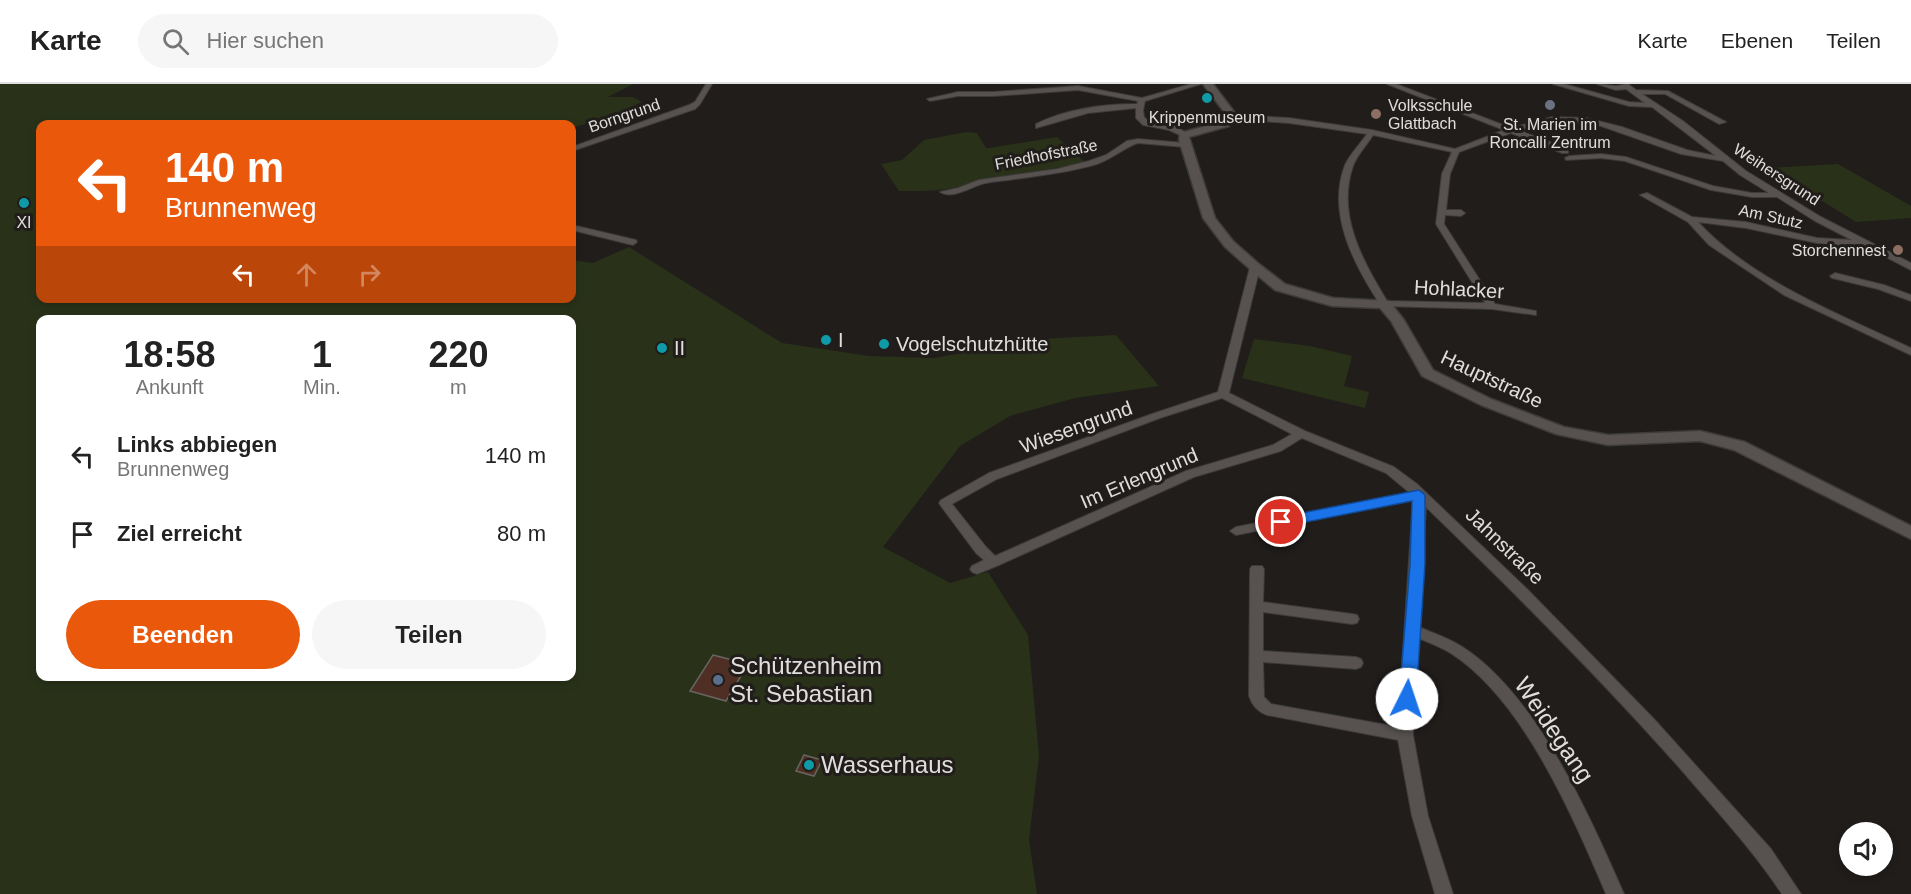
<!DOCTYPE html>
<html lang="de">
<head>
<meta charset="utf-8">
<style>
  :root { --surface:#fff; --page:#f6f6f6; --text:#222; --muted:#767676; --line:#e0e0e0; --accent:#ea580c }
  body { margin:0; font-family:Arial,sans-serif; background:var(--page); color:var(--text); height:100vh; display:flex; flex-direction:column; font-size:22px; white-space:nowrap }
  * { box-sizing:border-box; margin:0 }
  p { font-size:20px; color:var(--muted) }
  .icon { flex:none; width:33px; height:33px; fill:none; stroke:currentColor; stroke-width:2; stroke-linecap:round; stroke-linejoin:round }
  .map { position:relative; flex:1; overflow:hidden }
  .drawer { position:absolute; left:36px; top:231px; width:540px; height:366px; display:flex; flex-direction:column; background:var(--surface); border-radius:12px; box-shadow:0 3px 9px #0003 }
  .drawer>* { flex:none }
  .hud { position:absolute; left:36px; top:36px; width:540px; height:183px; border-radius:12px; box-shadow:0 3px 9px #0003; background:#ea580c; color:#fff; overflow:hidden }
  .buttons { position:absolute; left:1839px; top:738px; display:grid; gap:12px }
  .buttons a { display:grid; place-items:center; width:54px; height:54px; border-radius:50%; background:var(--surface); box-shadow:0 3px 9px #0003; font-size:30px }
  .pin { position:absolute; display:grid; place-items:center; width:51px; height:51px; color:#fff; margin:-26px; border:3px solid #fff; border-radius:50%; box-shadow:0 2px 6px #0007 }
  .me { position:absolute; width:66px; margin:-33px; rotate:4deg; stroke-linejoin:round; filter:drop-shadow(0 0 4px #0008) }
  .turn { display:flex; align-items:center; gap:21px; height:126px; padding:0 30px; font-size:27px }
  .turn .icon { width:78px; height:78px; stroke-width:2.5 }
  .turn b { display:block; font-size:42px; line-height:51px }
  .lanes { display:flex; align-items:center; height:57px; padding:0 30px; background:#0003; justify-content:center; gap:30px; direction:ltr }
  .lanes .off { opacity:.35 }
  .eta { display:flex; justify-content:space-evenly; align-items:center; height:102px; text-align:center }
  .eta b { font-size:36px; font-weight:800; line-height:42px }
  .button { display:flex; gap:12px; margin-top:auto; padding:12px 30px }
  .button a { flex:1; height:69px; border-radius:36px; background:var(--accent); color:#fff; font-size:24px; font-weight:800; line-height:69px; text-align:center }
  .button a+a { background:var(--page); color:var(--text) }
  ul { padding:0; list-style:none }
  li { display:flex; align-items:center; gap:18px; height:78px; padding:0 30px }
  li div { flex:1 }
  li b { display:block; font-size:22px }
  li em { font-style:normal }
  header { display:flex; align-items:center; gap:36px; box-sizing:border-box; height:84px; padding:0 30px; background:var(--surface); border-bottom:2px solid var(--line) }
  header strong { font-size:28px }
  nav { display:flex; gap:33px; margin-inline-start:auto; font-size:21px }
  .search { width:420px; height:54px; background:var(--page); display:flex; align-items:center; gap:15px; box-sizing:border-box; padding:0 21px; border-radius:33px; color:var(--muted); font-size:22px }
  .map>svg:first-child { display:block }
  .green { fill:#293219; fill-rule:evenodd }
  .building { fill:#4f2f24; stroke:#686462; stroke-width:1.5 }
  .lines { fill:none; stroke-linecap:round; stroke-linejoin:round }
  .street-casing { stroke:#3d3b3a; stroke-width:2 }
  .secondary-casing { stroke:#3d3b3a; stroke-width:3 }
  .street { fill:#575250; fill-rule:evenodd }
  .secondary { fill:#575250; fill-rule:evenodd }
  .route { fill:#1a73e8; stroke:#114b97; stroke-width:1.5 }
  .culture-dot { fill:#0f9aa8; stroke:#201d1b; stroke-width:2 }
  .worship-dot { fill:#6b7280; stroke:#201d1b; stroke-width:2 }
  .education-dot { fill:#8d6e63; stroke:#201d1b; stroke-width:2 }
  .service-dot { fill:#5c6f8a; stroke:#201d1b; stroke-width:2 }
  .labels { text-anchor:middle; stroke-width:6; stroke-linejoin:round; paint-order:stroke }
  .far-poi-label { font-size:16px; fill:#e0dedd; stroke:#201d1b }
  .far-street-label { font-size:16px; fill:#e0dedd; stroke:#201d1b }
  .street-label { font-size:20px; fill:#e0dedd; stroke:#201d1b }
  .poi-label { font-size:20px; fill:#e0dedd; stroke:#201d1b; text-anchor:start }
  .near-poi-label { font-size:24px; fill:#e0dedd; stroke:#201d1b; text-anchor:start }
  .near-street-label { font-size:24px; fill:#e0dedd; stroke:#201d1b }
</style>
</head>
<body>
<header>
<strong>Karte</strong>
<div class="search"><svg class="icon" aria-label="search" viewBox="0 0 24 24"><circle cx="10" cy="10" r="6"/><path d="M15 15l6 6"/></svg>Hier suchen</div>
<nav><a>Karte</a><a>Ebenen</a><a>Teilen</a></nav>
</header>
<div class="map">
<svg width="1911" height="810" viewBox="0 0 1911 810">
  <rect width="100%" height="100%" fill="#201d1b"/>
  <g class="green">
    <path d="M0 0H633L608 13H633L642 18 608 33 572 44V40H40V214H572V176L593 179 629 163 782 259 869 272 934 274 1041 255 1116 251 1159 302 1075 314 1010 332 960 362 883 463 950 499 988 488 1028 551 1039 672 1029 756 1037 810H0ZM40 236H572V592H40Z"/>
    <path d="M966 48 977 49 986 64H989L1057 53 1086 79 971 98 972 100C949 107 923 107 899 107L881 80 902 76 924 56Z"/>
    <path d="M1838 80 1911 122V134L1856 138 1769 84Z"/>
    <path d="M1254 255 1310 262 1352 272 1344 302 1369 308 1365 324 1242 294Z"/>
  </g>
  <g class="building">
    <path d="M713 571 748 580 726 617 690 607Z"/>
    <path d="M804 671 822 676 814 692 796 687Z"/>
  </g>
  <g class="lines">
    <g class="street-casing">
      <g id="street">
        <path d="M706 0H712L700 20 695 25 572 67V63L689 21 695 18Z"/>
        <path d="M1191 0H1201L1145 17 1143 26 1144 33 1148 37 1174 42 1187 49 1188 51 1184 53 1169 46 1143 41 1136 34V24L1088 29 1036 44V40C1066 25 1105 20 1137 20L1138 17 1078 6 993 12H958L930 17 927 15 958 8H993L1078 2 1142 14Z"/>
        <path d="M1387 0H1396L1511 44 1552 33 1586 34 1622 43 1687 66 1716 72 1652 23 1629 22 1553 0H1564L1629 18 1645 19 1626 5 1616 6 1597 0 1616 2 1628 0 1636 6 1668 7 1726 38 1719 40 1665 10H1642L1683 37 1746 87 1821 133 1911 179V186L1861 160 1846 162 1817 159 1746 144 1698 138C1751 196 1841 231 1911 264V271L1784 211 1709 161 1688 138 1640 111 1647 109 1692 133 1746 138 1817 154 1852 156 1815 137 1777 113H1752L1711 106 1625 77 1601 74 1566 76 1565 74 1569 72 1601 70 1626 73 1713 102 1752 109H1769L1740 91 1723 77 1681 70 1601 42 1569 37H1552L1518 46 1568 65V69H1562L1511 49 1459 68 1450 90 1446 126H1461L1465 129 1461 132 1445 131 1444 140 1495 220 1536 227V231L1492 225 1381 222C1355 182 1326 130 1345 81 1350 70 1360 60 1367 50L1289 39 1233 35 1229 33 1233 31 1289 34 1372 46 1455 65 1504 46ZM1373 51 1452 68 1442 90 1436 140 1485 219 1387 217C1363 177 1336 131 1353 82 1357 71 1367 61 1373 51Z"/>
        <path d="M1138 55 1185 59 1189 61 1185 63 1138 59C1125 63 1112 75 1097 80 1071 88 1043 91 1015 95 1004 97 990 97 979 101 968 105 951 115 940 108L958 104 979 96 1057 85 1089 77 1106 71 1127 57Z"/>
        <path d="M572 141 636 156 637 158 633 161 572 146Z"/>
        <path d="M1255 180 1260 183 1229 309 1305 347 1394 383 1417 400 1527 505 1654 635 1771 765 1801 810H1782C1753 766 1719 730 1685 690 1603 597 1515 509 1426 423L1419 543C1433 549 1448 554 1461 562 1536 609 1589 731 1624 810H1606C1573 733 1524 617 1452 570 1441 563 1430 559 1418 554L1413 651 1428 732 1453 810H1435L1412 732 1398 656 1267 631C1258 628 1252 621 1249 612L1250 485 1252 482H1262L1264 485 1263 518 1352 530 1357 531 1359 535 1357 539 1352 540 1263 528V567L1356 573 1361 575 1363 579 1361 583 1356 585 1263 578 1264 613 1271 620 1398 643 1413 416 1236 451 1230 447 1236 443 1410 409 1386 389 1302 354 1281 367 1194 393 999 481 977 490 972 488 970 485 972 482 984 476 976 469 941 422 939 419 941 416 989 389 1152 330 1218 308 1250 183ZM1222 314 1292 350 1273 361 1186 387 995 472 986 463 952 420 997 395 1160 334Z"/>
        <path d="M1835 189 1884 201 1911 211V217L1878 205 1832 194 1830 192Z"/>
      </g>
    </g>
    <g class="secondary-casing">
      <path id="secondary" d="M1203 0H1213L1238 33 1229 42 1189 53 1215 134 1233 157 1259 180 1285 200 1333 214 1389 217 1404 236 1433 286 1491 315 1564 343 1608 351 1700 347 1745 358 1911 442V455L1734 366 1700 357 1608 361 1556 350 1481 321 1422 292 1391 237 1380 224 1332 222 1275 206 1251 186 1225 163 1203 134 1179 56 1180 49 1221 38 1228 33Z"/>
    </g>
    <use href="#street" class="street"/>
    <use href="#secondary" class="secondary"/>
  </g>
  <path class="route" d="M1419 406 1425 411V480L1416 615 1413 620 1407 622 1401 620 1399 615 1410 480 1412 417 1281 443 1274 438 1281 433Z"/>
  <g class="culture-dot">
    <circle cx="1207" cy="14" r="6"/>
    <circle cx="24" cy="119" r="6"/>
    <circle cx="826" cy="256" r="6"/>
    <circle cx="884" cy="260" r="6"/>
    <circle cx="662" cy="264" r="6"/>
    <circle cx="809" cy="681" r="6"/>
  </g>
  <circle class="worship-dot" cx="1550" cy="21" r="6"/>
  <g class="education-dot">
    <circle cx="1376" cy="30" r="6"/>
    <circle cx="1898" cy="166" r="6"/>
  </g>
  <circle class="service-dot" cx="718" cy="596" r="6"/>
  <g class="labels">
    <g class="far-poi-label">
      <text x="1388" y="27" text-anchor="start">Volksschule<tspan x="1388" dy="18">Glattbach</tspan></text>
      <text x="1207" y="39">Krippenmuseum</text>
      <text x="1550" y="46">St. Marien im<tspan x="1550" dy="18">Roncalli Zentrum</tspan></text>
      <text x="24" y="144">XI</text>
      <text x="1886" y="172" text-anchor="end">Storchennest</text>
    </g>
    <g class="far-street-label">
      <text transform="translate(624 31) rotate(-19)" y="6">Borngrund</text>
      <text transform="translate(1046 70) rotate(-11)" y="6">Friedhofstraße</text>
      <text transform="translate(1777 90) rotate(33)" y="6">Weihersgrund</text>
      <text transform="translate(1771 132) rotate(12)" y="6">Am Stutz</text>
    </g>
    <g class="street-label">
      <text transform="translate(1459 205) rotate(3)" y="7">Hohlacker</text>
      <text transform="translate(1492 295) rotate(25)" y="7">Hauptstraße</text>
      <text transform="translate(1076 343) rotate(-20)" y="7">Wiesengrund</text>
      <text transform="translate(1139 394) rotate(-23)" y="7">Im Erlengrund</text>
      <text transform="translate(1505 462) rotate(44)" y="7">Jahnstraße</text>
    </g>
    <g class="poi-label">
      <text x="838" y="263">I</text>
      <text x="896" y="267">Vogelschutzhütte</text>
      <text x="674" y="271">II</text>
    </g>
    <g class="near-poi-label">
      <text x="730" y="590">Schützenheim<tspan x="730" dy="28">St. Sebastian</tspan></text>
      <text x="821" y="689">Wasserhaus</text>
    </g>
    <g class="near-street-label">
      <text transform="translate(1554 646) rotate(56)" y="8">Weidegang</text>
    </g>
  </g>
</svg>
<div class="buttons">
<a><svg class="icon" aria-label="sound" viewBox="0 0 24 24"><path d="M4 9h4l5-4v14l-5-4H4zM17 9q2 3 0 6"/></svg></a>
</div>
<div class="pin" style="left:1281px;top:438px;background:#d93025"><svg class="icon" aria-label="arrive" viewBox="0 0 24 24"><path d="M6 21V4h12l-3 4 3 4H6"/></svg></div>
<svg class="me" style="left:1407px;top:615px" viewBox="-20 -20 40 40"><circle r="19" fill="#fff"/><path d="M0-13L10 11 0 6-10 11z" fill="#1a73e8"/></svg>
<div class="hud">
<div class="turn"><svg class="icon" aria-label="left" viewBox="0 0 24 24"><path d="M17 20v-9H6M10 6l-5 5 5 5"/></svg><div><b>140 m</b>Brunnenweg</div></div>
<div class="lanes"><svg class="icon" aria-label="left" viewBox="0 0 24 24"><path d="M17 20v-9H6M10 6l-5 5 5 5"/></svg><svg class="icon off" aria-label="ahead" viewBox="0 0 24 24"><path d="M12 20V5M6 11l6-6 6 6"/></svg><svg class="icon off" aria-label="right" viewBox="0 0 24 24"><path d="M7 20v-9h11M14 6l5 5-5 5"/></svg></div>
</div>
<section class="drawer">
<div class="eta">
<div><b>18:58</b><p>Ankunft</p></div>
<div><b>1</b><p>Min.</p></div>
<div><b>220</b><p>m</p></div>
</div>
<ul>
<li><svg class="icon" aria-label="left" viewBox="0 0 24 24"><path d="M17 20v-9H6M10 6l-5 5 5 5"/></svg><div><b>Links abbiegen</b><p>Brunnenweg</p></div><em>140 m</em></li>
<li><svg class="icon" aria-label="arrive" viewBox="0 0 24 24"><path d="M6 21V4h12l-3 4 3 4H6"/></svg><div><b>Ziel erreicht</b></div><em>80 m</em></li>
</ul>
<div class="button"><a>Beenden</a><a>Teilen</a></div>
</section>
</div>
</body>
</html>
